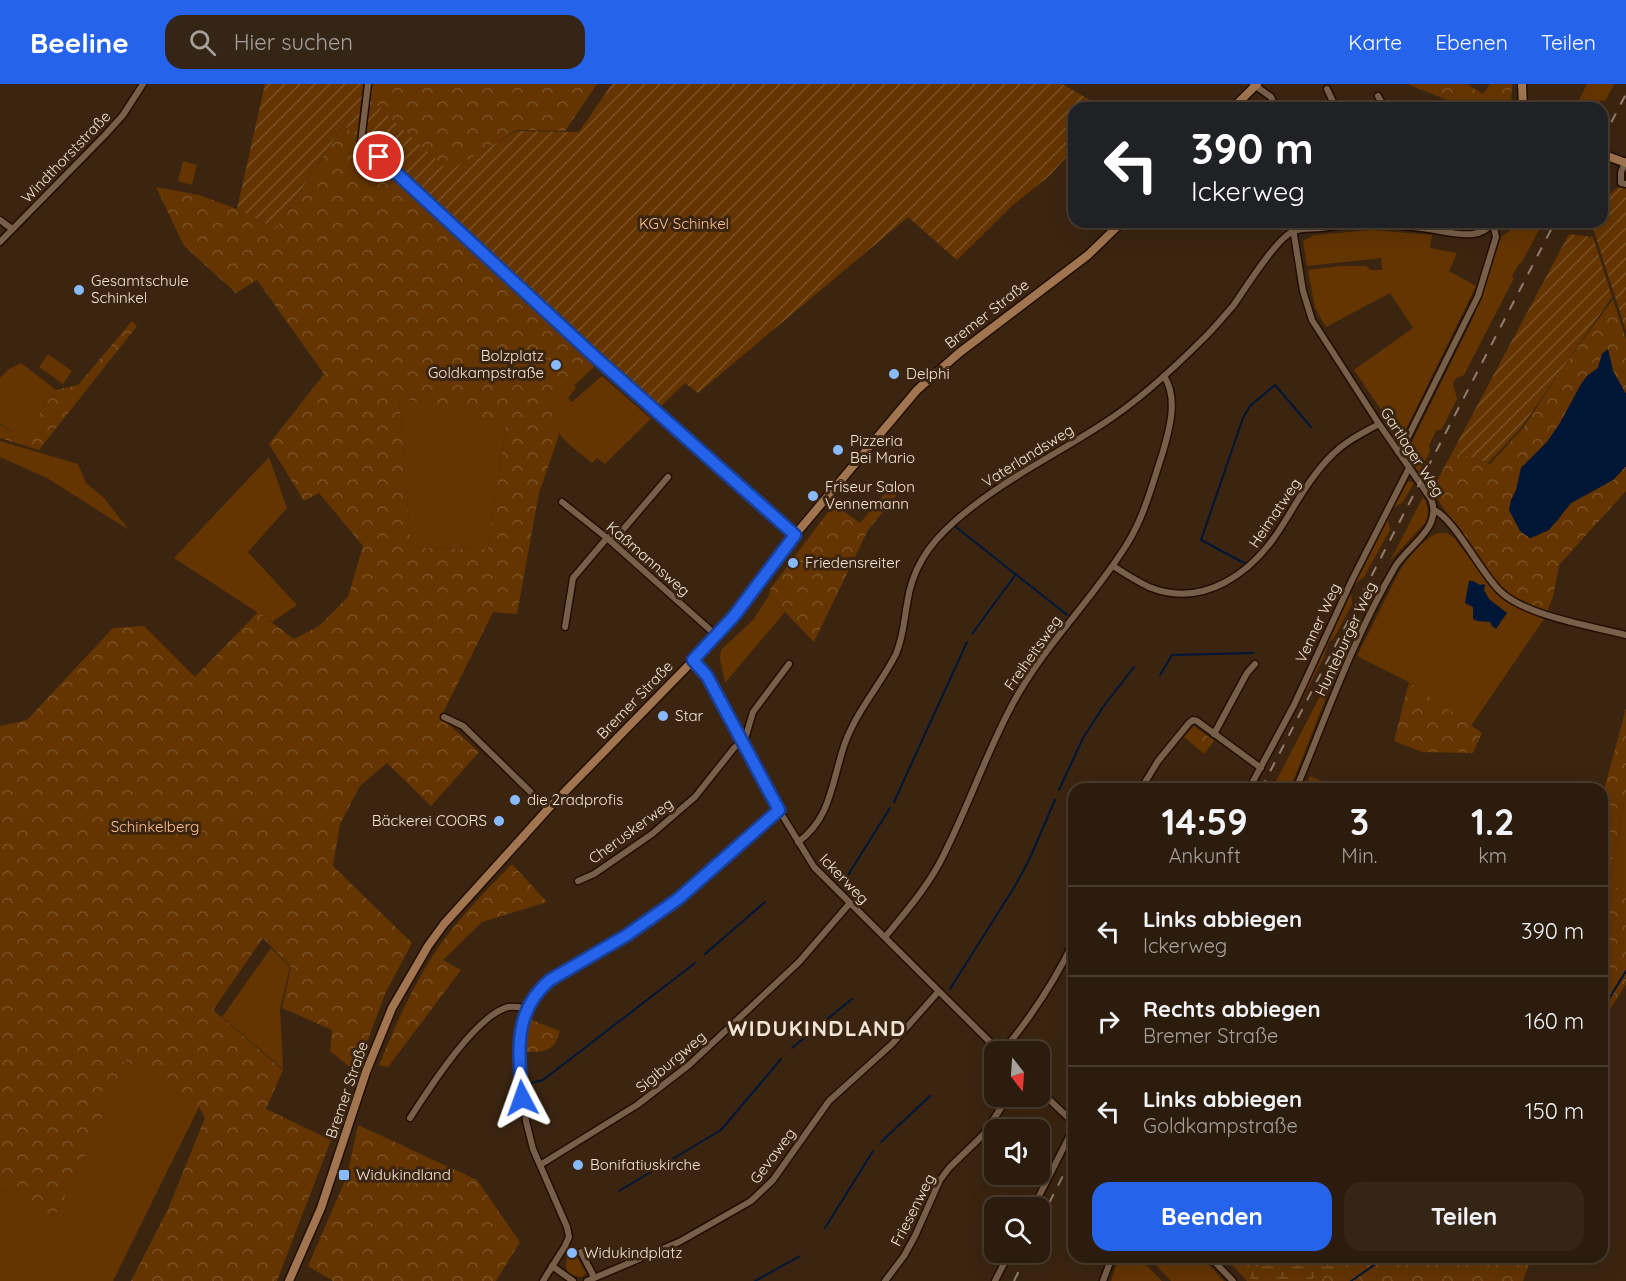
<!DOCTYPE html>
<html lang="de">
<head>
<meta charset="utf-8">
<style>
  :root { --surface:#2c1c0d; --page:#342516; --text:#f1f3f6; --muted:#a6a19d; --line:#483a2e; --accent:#2563eb }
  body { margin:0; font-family:Quicksand,sans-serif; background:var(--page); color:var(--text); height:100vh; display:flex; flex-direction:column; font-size:22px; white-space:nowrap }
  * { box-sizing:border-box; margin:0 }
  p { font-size:20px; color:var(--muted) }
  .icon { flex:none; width:33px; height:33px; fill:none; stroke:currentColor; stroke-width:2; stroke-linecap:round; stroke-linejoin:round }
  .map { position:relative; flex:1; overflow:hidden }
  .panel { position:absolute; left:1068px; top:699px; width:540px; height:480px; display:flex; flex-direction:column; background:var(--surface); border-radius:18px; box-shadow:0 6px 24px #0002,0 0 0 2px var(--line) }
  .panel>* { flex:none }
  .banner { position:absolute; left:1068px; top:18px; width:540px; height:126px; border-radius:18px; box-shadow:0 6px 24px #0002,0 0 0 2px var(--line); background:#202124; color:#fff; overflow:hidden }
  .needle { width:39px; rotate:163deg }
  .fabs { position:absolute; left:984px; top:957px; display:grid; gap:12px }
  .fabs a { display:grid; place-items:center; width:66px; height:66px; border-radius:12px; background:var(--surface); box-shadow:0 6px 24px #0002,0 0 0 2px var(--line); font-size:30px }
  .pin { position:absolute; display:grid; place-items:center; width:51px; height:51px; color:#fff; margin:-26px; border:3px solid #fff; border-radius:50%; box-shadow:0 2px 6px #0007 }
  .me { position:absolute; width:66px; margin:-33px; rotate:356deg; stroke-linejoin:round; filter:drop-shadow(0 0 4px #0008) }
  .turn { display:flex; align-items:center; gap:21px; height:126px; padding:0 24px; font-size:27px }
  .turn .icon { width:78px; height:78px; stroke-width:2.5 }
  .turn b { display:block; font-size:42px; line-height:51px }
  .eta { display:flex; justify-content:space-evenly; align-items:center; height:102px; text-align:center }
  .eta b { font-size:36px; font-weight:800; line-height:42px }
  .cta { display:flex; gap:12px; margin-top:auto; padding:12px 24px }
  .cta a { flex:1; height:69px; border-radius:18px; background:var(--accent); color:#fff; font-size:24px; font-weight:800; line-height:69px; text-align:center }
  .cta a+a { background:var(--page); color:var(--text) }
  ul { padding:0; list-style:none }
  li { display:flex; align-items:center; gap:18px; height:90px; padding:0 24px; border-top:2px solid var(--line) }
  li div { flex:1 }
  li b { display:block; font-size:22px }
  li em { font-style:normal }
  header { display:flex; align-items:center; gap:36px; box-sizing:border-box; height:84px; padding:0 30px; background:var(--accent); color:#fff }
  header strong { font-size:28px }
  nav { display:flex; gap:33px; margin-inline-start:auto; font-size:21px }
  .search { width:420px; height:54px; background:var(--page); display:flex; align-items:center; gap:15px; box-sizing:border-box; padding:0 21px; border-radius:18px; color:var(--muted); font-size:22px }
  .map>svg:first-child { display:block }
  .grass { fill:#643501 }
  .forest { fill:url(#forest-crowns); fill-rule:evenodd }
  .wetland { fill:url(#wetland-marsh) }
  .garden { fill:url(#garden-furrows) }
  .water { fill:#001637 }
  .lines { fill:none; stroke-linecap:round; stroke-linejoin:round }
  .stream { stroke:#001637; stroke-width:2 }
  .street-casing { stroke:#220d00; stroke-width:9 }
  .secondary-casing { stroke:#220d00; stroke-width:11 }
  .street { stroke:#785f4a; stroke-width:6 }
  .secondary { stroke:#a0754f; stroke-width:8 }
  .rail { stroke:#917e6e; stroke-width:2; stroke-dasharray:10 10; stroke-linecap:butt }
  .route-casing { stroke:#184099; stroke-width:15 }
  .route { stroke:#2563eb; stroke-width:10 }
  .poi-dot { fill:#88bbfc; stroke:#3b2511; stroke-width:2 }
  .labels { text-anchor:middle; stroke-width:6; stroke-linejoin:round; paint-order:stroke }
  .street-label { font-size:15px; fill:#f3e4d8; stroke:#3b2511 }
  .park-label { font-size:15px; fill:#fdc08e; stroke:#3b2511 }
  .poi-label { font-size:15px; fill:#f3e4d8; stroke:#3b2511; text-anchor:start }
  .district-label { font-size:21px; font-weight:bold; letter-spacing:1.5px; fill:#f3e4d8; stroke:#3b2511 }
</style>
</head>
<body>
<header>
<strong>Beeline</strong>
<div class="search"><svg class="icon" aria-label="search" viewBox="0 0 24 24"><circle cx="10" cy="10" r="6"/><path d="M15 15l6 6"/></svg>Hier suchen</div>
<nav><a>Karte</a><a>Ebenen</a><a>Teilen</a></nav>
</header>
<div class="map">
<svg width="1626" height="1197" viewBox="0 0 1626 1197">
  <defs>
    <pattern id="forest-crowns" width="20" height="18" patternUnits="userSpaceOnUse" patternTransform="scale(1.5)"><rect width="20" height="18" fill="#643501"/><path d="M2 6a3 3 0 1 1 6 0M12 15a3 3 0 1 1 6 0" fill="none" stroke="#7b5225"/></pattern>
    <pattern id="wetland-marsh" width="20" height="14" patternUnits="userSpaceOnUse" patternTransform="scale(1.5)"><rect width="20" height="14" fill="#643501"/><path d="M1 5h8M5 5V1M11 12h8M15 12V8" fill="none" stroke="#7b5225"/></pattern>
    <pattern id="garden-furrows" width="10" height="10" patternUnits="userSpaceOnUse" patternTransform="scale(1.5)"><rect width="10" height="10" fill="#643501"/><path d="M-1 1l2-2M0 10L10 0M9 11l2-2" fill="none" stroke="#7b5225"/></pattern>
  </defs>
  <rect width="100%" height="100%" fill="#3b2511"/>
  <g class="grass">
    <path d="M1587 0H1614L1606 16 1598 18 1596 24H1575Z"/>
    <path d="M183 77 197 81 192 101 178 97Z"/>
    <path d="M1433 138H1486C1471 150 1450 144 1433 141Z"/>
    <path d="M1516 138H1543L1522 178 1519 180 1512 192 1514 194 1464 291 1456 294 1453 299 1457 315 1442 345 1436 347 1429 361 1430 368 1419 389 1408 371V366L1473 234 1501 153 1515 143Z"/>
    <path d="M1372 146 1432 151 1430 164 1457 169 1449 187 1476 202 1401 355 1354 286 1413 244 1390 209 1326 243 1315 224 1308 186 1339 182H1366L1371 186H1382L1381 174 1307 182 1303 157 1314 151Z"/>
    <path d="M48 270 72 287 63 300 39 283Z"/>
    <path d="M21 279 56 306 22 353 0 340V294L9 285Z"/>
    <path d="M602 292 651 335 605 380 597 374 592 379C576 365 540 344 556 318 559 312 568 306 574 301L576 304 568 314 572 318Z"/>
    <path d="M399 313 506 338 488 465 411 464Z"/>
    <path d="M0 357 78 380 86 399 103 413 129 446 47 394 0 373Z"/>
    <path d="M269 373 287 424 248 468 297 521 272 538 174 474Z"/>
    <path d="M1408 397 1414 399 1403 418 1394 424 1388 436 1390 446 1364 493 1356 499 1351 508 1352 520 1334 554 1329 558 1324 573 1294 631 1354 497Z"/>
    <path d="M1423 413C1428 422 1430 430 1425 439L1390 477Z"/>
    <path d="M1437 449H1447L1454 454 1496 508 1511 519 1546 532 1471 642 1409 598 1357 572 1399 488C1409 473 1421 457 1437 449Z"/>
    <path d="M769 511 785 528 725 599 720 575 721 566 753 536Z"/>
    <path d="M1347 560 1290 705H1272Z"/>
    <path d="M1310 692 1341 705H1305Z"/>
    <path d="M1626 709V803L1607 804Z"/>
    <path d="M271 864 290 883 280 925 283 985 222 933Z"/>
    <path d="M125 976 199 1023 113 1197H0V1106L29 1112 58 1128 96 1049Z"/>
    <path d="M572 1164 586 1189 582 1193C561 1192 564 1177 572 1164Z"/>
    <path d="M1119 1173H1138L1162 1197H1111Z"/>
    <path d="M1148 1173H1201L1224 1197H1171Z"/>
  </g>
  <g class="forest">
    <path d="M372 0H597L565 47 517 46 449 88 370 15Z"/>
    <path d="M1408 0H1467L1483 10 1490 0H1512L1511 20 1504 24 1492 22 1491 24H1466Z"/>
    <path d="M345 39 361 58 534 219 594 279 593 284 556 318 552 333 559 351 539 409 517 530 493 528 441 633 479 668 431 722 387 679 360 702 340 740 333 782 412 859 385 910 356 988 330 967 332 946 282 924 291 883 263 854 213 926 283 986 266 1025 331 1056 277 1197H131L168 1125 205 1034 199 1023 125 976 96 1049 58 1128 41 1130 29 1112 0 1106V642L27 636 113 544 144 542 195 593 258 528 294 555 319 542 348 513 363 462 319 409 304 417 269 360 324 290 257 196 236 209 184 162 156 103 199 111 237 125 276 145ZM399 313 506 339 488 465 411 464Z"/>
    <path d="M1613 215 1626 256V310L1613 287 1608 266 1602 270 1598 284 1587 292 1560 339 1547 358 1526 381 1522 382 1516 406 1511 417 1520 447 1530 454 1537 452 1559 436 1564 426 1571 419 1613 396 1626 382V407L1559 481 1553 513 1547 528 1525 521 1503 506 1456 444 1432 406 1453 367 1490 380 1523 344 1561 286Z"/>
    <path d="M132 237 137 242 39 366 0 354V341L22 353 56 306 78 301Z"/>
    <path d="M896 397 904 402 868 446 814 558 769 511 771 504 834 420 860 439Z"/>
    <path d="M1409 598 1482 649 1473 669 1422 668 1394 657Z"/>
    <path d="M1626 624V709L1607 804 1626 803V900L1602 939V713Z"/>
    <path d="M1194 642 1214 657 1204 670 1184 653Z"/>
    <path d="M512 780 547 818 482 838 443 876 461 886 388 983 379 981C395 943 411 905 434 870 456 837 484 808 512 780Z"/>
    <path d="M529 935 560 947C555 967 545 968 526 968L527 947Z"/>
    <path d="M358 1041 477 1096 520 1158 496 1197H333L308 1182 347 1092Z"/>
    <path d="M1225 1173H1532L1523 1197H1247Z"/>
  </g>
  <path class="wetland" d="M1280 1173H1364L1335 1184 1323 1192 1314 1193 1312 1197H1250V1188L1266 1175Z"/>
  <g class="garden">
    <path d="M265 0H363L357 53 344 40 276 145 237 125Z"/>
    <path d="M612 0H1062L1099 21 1098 24H1074V65L1048 93 1013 121 957 176 908 133 698 309 685 299 659 324 365 57 370 15 449 87 517 47 579 48Z"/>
    <path d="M1621 101 1626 102V247L1591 138H1602V116Z"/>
    <path d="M1569 150 1593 153 1612 213 1520 345 1488 379 1453 367Z"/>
  </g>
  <g class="water">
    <path d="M1608 265 1613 287 1626 310V382L1613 396 1571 419 1549 446 1530 454 1520 447 1509 426 1511 416 1516 406 1521 384 1547 358 1560 339 1581 300 1587 292 1598 284 1602 270Z"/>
    <path d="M1469 497H1473L1480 501 1485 500 1484 506 1489 515 1507 529 1496 545 1492 542 1490 538 1477 537 1473 535V523L1465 519Z"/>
  </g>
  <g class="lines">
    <g class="stream">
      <path d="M956 443 1067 531"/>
      <path d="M1246 480 1201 456 1243 334 1250 322 1275 301 1311 343"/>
      <path d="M972 550 1016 490"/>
      <path d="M1160 591 1172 571 1253 569"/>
      <path d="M1059 706 1083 654 1103 623 1134 583"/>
      <path d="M894 718 967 558"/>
      <path d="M843 799 890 724"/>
      <path d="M705 870 765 818"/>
      <path d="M950 905 1015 802 1029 776 1055 716"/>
      <path d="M1602 926 1626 887"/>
      <path d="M792 964 852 915"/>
      <path d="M528 1000 543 996 695 879"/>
      <path d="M881 1058 930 1012"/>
      <path d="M619 1107 721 1046 781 975"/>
      <path d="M825 1144 873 1067"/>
      <path d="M755 1197 800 1172"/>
      <path d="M1351 1197 1386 1173"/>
    </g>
    <g class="street-casing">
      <g id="street">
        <path d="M368 0 361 58 594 272 795 451"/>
        <path d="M1253 0 1271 13 1276 24"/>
        <path d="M1327 5 1336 24"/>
        <path d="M1378 12 1385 24"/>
        <path d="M1626 77 1621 88V99L1626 100"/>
        <path d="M0 136 12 145"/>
        <path d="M1292 138 1303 207 1312 236 1379 340 1431 415C1443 444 1408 461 1395 483 1354 553 1327 630 1296 705"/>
        <path d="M0 158 105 51 123 31 143 0"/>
        <path d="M1398 368 1404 361 1478 212 1496 153 1493 139"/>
        <path d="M562 418 607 454 717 552"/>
        <path d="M1434 426C1455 435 1481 490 1501 508 1527 532 1591 542 1626 551"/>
        <path d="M1113 482C1124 489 1136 497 1149 503 1203 525 1252 489 1280 445 1296 420 1311 391 1333 370 1346 357 1363 349 1379 340"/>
        <path d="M565 543 573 494 607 454 621 448 668 393"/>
        <path d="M694 576 707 592 779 726 814 783 1000 968"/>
        <path d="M444 633 463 642 548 725"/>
        <path d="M1214 650 1247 589 1255 580"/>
        <path d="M1141 705 1158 677 1189 639 1193 636 1197 637 1261 684"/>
        <path d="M1249 705 1294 621 1352 496 1409 384"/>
        <path d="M798 758C832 734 832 695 845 659 857 626 881 600 896 570 903 554 904 537 907 520 912 485 928 461 954 438 1000 397 1054 372 1104 339 1140 316 1172 286 1202 256 1213 246 1223 233 1233 222 1245 205 1277 153 1294 147 1302 144 1312 145 1320 144 1355 139 1387 139 1422 144 1439 146 1456 152 1473 150 1482 149 1488 145 1494 138"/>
        <path d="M578 797 594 790 652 750 695 713 734 664 745 655 753 628 789 580"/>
        <path d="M885 853C904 830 924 807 939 780 966 729 984 674 1011 623 1042 563 1092 517 1127 460 1144 433 1152 401 1162 371 1169 347 1179 315 1164 292"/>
        <path d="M1002 968C1032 932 1054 899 1074 857"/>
        <path d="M1040 1007 1074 1039"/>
        <path d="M410 1034C429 1005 475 932 508 923 515 922 520 923 527 925"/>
        <path d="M540 1081 637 1021 689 981 799 878 850 819"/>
        <path d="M1033 1124 1074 1043"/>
        <path d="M581 1168 594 1193"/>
        <path d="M1210 1173 1233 1197"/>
        <path d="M552 1182 573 1197"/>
        <path d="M543 1197 565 1162 569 1153 567 1143 533 1065 526 1037 520 981 522 938 527 925 533 914 550 896 627 851 664 825 691 805 779 726"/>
        <path d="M587 1197 679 1158 751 1117 773 1096 829 1017 892 960 938 908"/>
        <path d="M885 1197 904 1172 915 1152 940 1096 949 1084 983 1051 1009 1012"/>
        <path d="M995 1197 1010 1168"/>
        <path d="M1103 1197 1112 1173"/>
      </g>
    </g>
    <g class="secondary-casing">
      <g id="secondary">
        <path d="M1522 0 1523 24"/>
        <path d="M1233 24 1257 0"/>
        <path d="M1602 70 1626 79"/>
        <path d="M289 1197 321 1124 366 988 392 924 428 862 444 840 548 725 717 552 795 451 917 306 959 269 1088 171 1122 138"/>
      </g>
    </g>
    <use href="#street" class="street"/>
    <use href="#secondary" class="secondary"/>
    <g class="rail">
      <path d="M1602 56 1626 10"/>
      <path d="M1261 705 1555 138"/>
      <path d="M1040 1137 1074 1070"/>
      <path d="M1014 1197 1028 1168"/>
    </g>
  </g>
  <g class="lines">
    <g class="route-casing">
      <path id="route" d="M379 73 594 272 795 451 734 532 693 576 707 592 779 726 678 815 627 851 550 896C512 928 519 969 522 1014"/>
    </g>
    <use href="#route" class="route"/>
  </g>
  <g class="poi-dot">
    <circle cx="79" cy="206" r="6"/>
    <circle cx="556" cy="281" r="6"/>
    <circle cx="894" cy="290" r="6"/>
    <circle cx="838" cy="366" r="6"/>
    <circle cx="813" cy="412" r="6"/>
    <circle cx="793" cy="479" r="6"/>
    <circle cx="663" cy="632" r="6"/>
    <circle cx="515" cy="716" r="6"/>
    <circle cx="499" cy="737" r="6"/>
    <circle cx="578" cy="1081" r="6"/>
    <rect x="338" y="1085" width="12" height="12" rx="3"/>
    <circle cx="572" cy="1169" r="6"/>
  </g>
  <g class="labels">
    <g class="street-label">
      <text transform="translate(66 73) rotate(-46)" y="5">Windthorststraße</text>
      <text transform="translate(987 230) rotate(-38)" y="5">Bremer Straße</text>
      <text transform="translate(1412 368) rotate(57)" y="5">Gartlager Weg</text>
      <text transform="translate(1028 372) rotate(-32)" y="5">Vaterlandsweg</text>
      <text transform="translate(1275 429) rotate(-56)" y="5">Heimatweg</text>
      <text transform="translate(648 475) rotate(41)" y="5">Kaßmannsweg</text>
      <text transform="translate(1318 539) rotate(-65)" y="5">Venner Weg</text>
      <text transform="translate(1346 555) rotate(-65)" y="5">Hunteburger Weg</text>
      <text transform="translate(1033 569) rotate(-55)" y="5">Freiheitsweg</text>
      <text transform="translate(635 616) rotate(-46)" y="5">Bremer Straße</text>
      <text transform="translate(631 747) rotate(-36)" y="5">Cheruskerweg</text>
      <text transform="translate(844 795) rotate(46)" y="5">Ickerweg</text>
      <text transform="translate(671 978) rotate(-40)" y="5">Sigiburgweg</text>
      <text transform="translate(347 1006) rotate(-71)" y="5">Bremer Straße</text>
      <text transform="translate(773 1072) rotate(-53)" y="5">Gevaweg</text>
      <text transform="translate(913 1126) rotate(-63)" y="5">Friesenweg</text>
    </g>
    <g class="park-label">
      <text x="684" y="145">KGV Schinkel</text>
      <text x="155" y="748">Schinkelberg</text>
    </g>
    <g class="poi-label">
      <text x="91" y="202">Gesamtschule<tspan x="91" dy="17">Schinkel</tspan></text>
      <text x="544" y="277" text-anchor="end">Bolzplatz<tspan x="544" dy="17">Goldkampstraße</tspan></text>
      <text x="906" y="295">Delphi</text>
      <text x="850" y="362">Pizzeria<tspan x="850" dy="17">Bei Mario</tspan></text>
      <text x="825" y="408">Friseur Salon<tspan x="825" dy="17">Vennemann</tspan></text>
      <text x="805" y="484">Friedensreiter</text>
      <text x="675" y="637">Star</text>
      <text x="527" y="721">die 2radprofis</text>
      <text x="487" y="742" text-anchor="end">Bäckerei COORS</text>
      <text x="590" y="1086">Bonifatiuskirche</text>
      <text x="356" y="1096">Widukindland</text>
      <text x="584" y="1174">Widukindplatz</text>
    </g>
    <g class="district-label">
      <text x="817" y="952">WIDUKINDLAND</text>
    </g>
  </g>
</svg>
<div class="fabs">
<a><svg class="needle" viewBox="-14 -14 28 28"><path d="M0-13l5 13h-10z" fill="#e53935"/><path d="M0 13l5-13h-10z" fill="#a6a19d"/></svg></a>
<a><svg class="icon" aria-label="sound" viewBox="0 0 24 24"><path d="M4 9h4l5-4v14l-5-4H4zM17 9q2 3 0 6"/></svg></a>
<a><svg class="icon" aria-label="search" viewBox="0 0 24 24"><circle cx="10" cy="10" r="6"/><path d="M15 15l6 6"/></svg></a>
</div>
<div class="pin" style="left:379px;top:73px;background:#d93025"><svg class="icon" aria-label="arrive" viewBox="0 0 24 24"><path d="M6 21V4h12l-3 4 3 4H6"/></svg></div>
<svg class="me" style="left:522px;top:1014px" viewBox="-20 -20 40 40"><path d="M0-17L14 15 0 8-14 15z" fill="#2563eb" stroke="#fff" stroke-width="4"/></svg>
<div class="banner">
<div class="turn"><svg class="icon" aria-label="left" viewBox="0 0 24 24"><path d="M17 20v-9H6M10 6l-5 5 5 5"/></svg><div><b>390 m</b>Ickerweg</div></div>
</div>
<section class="panel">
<div class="eta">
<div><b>14:59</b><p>Ankunft</p></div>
<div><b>3</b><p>Min.</p></div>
<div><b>1.2</b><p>km</p></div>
</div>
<ul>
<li><svg class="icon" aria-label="left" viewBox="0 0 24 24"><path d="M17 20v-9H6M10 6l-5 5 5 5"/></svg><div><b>Links abbiegen</b><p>Ickerweg</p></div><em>390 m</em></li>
<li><svg class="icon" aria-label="right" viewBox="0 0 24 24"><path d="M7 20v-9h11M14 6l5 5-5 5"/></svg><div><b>Rechts abbiegen</b><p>Bremer Straße</p></div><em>160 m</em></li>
<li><svg class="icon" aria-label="left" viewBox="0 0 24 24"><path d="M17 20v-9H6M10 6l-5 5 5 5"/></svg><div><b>Links abbiegen</b><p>Goldkampstraße</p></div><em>150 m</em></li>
</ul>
<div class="cta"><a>Beenden</a><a>Teilen</a></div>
</section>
</div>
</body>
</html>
